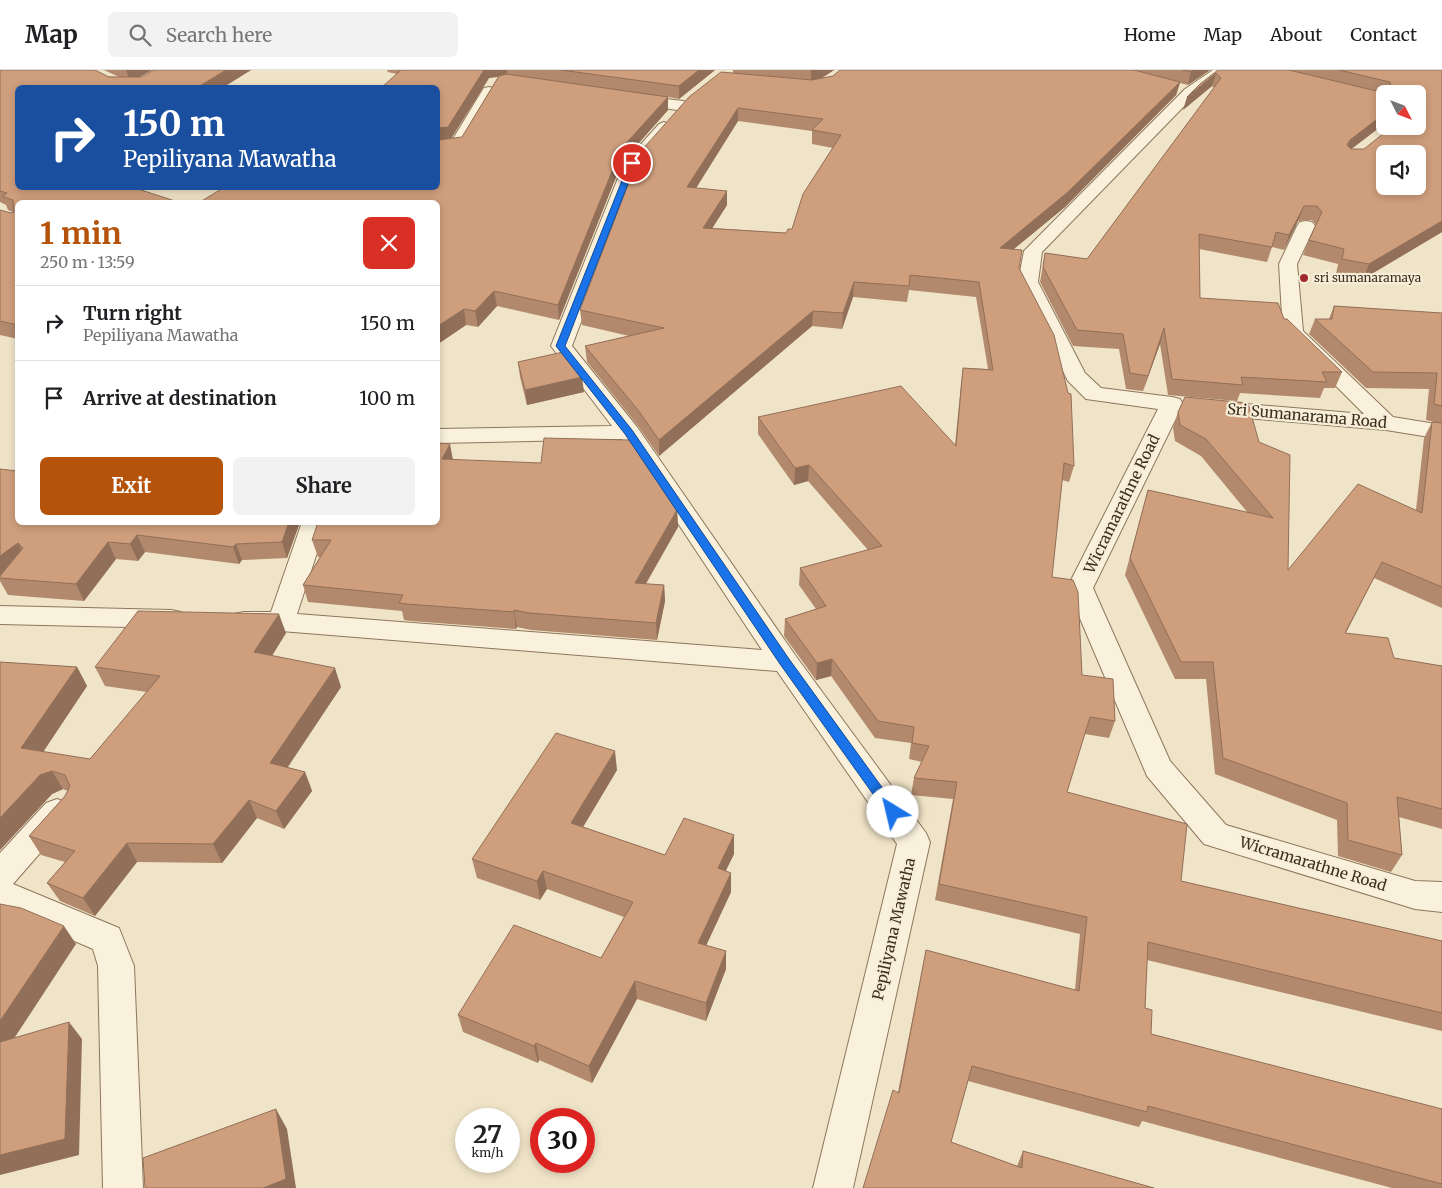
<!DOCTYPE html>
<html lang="en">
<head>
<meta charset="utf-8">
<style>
  :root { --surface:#fff; --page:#f2f2f2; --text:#202124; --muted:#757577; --line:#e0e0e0; --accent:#b45309 }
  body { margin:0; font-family:Merriweather,serif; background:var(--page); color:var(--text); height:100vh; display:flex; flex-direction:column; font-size:19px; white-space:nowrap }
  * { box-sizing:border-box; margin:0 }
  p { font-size:16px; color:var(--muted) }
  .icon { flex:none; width:28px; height:28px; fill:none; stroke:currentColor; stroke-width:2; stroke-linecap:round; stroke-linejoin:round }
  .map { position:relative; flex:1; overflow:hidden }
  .details { position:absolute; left:15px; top:130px; width:425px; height:325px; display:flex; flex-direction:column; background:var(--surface); border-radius:8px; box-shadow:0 2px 8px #0003 }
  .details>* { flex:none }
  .top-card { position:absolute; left:15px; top:15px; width:425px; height:105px; border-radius:8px; box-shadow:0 2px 8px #0003; background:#1a4fa0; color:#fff; overflow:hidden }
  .needle { width:32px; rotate:132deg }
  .fabs { position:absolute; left:1376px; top:15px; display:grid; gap:10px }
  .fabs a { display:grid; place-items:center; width:50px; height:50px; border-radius:8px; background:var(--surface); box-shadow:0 2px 8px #0003; font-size:25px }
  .speed { position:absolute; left:455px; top:1038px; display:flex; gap:10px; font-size:25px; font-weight:700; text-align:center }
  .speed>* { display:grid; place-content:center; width:65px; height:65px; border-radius:50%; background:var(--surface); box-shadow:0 2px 8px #0003; line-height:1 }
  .speed small { font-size:12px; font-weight:400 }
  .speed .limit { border:8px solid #d22; background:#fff; color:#111 }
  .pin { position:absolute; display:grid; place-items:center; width:42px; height:42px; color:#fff; margin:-21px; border:2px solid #fff; border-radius:50%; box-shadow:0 1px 5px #0007 }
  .me { position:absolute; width:55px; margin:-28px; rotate:324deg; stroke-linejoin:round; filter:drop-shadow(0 0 4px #0008) }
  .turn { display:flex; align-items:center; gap:18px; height:105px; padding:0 25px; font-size:22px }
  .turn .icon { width:65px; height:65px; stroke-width:2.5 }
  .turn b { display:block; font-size:35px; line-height:42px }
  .round { display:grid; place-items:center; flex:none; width:52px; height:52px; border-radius:8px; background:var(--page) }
  .overview { display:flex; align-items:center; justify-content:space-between; height:85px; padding:0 25px }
  h1 { font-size:30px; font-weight:700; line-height:38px; color:var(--accent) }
  .action { display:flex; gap:10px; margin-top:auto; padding:10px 25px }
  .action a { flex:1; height:58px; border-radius:8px; background:var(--accent); color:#fff; font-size:20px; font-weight:700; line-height:58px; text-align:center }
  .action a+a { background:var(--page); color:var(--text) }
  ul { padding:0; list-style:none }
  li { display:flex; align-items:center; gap:15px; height:75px; padding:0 25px; border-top:1px solid var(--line) }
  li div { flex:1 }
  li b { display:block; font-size:19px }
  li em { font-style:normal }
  header { display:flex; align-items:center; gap:30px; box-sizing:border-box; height:70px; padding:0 25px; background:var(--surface); border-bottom:1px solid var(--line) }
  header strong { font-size:24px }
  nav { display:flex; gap:28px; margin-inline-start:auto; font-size:18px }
  .search { width:350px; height:45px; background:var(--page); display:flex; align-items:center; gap:12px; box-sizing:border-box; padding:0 18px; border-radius:8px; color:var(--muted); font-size:19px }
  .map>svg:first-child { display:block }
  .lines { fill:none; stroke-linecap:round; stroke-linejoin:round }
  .minor-casing { stroke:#8d765c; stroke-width:2 }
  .minor { fill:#faf1dc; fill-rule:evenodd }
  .wall { fill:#b2896c; fill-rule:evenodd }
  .shaded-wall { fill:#916f58 }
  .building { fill:#cf9f7d; stroke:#916f58; fill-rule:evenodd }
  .route { fill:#1a73e8; stroke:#114b97 }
  .poi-dot { fill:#9e2a2b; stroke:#f7eed8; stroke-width:2 }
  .labels { text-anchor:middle; stroke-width:4.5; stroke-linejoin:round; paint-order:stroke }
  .far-poi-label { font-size:12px; fill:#3d2e20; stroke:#f7eed8; text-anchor:start }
  .street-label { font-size:15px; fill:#3d2e20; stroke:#f7eed8 }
</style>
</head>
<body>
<header>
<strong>Map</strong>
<div class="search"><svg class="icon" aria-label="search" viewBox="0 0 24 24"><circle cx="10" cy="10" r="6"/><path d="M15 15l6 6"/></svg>Search here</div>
<nav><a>Home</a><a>Map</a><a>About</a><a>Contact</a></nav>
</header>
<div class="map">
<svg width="1442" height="1118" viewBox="0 0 1442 1118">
  <rect width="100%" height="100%" fill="#f0e4c8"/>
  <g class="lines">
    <g class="minor-casing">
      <g id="minor">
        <path d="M1213 0H1229L1195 25 1042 182 1038 212 1085 303 1101 318 1172 327 1180 329 1183 334 1093 518 1170 691 1226 755 1415 811 1442 812V842L1415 839 1204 774 1147 706 1067 518 1158 339 1086 329 1068 311 1018 212 1024 181 1185 19Z"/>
        <path d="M489 17 494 18 496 21 462 80 438 83V73L451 72 482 21 484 18Z"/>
        <path d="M632 25 683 31 688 33 691 36 688 39 683 41 627 32 625 29 627 26Z"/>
        <path d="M664 52 669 54 672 57 640 94 572 276 637 357 795 585 926 763 930 772 853 1118H813L897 774 777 601 281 561 244 560 234 558 230 551 234 544 244 542H271L302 452H327L297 544 762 580 622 369 438 373V359L612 356 551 276 624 93 659 54Z"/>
        <path d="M1306 151 1312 152 1315 156 1297 194 1303 261 1393 347 1442 355V369L1386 360 1212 345 1204 343 1201 338 1204 333 1212 331 1364 344 1283 263 1279 194 1297 156 1300 152Z"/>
        <path d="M0 536 171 540 181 542 185 549 181 556 171 558 0 554Z"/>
        <path d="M57 729 68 733 73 742 68 751 13 814 119 858 134 896 143 1118H103L98 896 93 879 0 839V783L46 733Z"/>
      </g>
    </g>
    <use href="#minor" class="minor"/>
  </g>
  <g class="wall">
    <path d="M0 0 119 7 104 0H152L139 7H141L154 0H251L222 18H18V269L0 265V140L11 143 13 142 8 140 6 135 0 132Z"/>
    <path d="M387 0H715L679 29 668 27V40L622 92 559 250 497 236 478 257 466 255 438 274V118L397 4 388 2ZM498 7 462 67 451 69 489 8Z"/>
    <path d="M733 0H834L822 8 833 6 840 0H1210L1188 15 1180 13 1176 25 1065 137 1014 179 1074 396 1069 412 1062 410 1052 507 1082 605 1115 651 1109 668 1085 664 1067 722 1181 811 1442 871V961L1147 890 1145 938 1151 964 1442 1039V1118H1392L1142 1051 1139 1057 968 1011 951 1072 1017 1096 1023 1081 1154 1118H863L898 1022 926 880 1075 920 1080 864 935 830 953 729 911 725 914 708 922 692 909 689 911 673 875 668 831 606 816 610 784 566 785 549 816 539 799 515 800 498 868 480 808 411 794 415 758 364V347L955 375 961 314 963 298 988 299 976 227 909 220 907 232 853 227 842 259 812 256 659 386 638 356 587 292 585 276 629 266 582 255 580 240 733 3ZM738 51 812 61V74L833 78 792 159 786 163 712 158 727 135 696 118Z"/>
    <path d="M1218 0H1442V162L1363 209 1336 204 1338 194 1303 185 1309 170 1316 155 1312 150 1298 151 1284 180 1272 177 1267 192 1199 179 1200 228 1284 249 1342 302 1335 318H1324L1320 328 1240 323 1237 331 1168 325 1160 274 1143 321 1126 319 1119 279 1073 276 1040 212 1045 183 1087 189 1214 18 1212 16 1183 40ZM1385 24H1418V56L1364 79H1351L1384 54H1385Z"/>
    <path d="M1334 236 1442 243V538L1374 508 1346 563 1394 588 1442 596V759L1399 747 1402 785 1391 802 1338 786 1337 750 1215 704 1206 609H1175L1125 505 1148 420 1248 443 1201 386 1175 371 1173 358 1178 342 1248 333 1288 500 1416 440 1424 368 1432 352 1438 353 1426 350 1429 319 1366 318 1309 264 1315 249H1329Z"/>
    <path d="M518 292 584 322 527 335 520 307Z"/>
    <path d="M453 390 677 440 678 457 646 514 664 515 665 531 657 570 531 560 517 557 516 559 411 551 404 550 402 541 308 532 303 515 320 487H318L312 470Z"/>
    <path d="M0 399 18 452H300L287 488 242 490 239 494 145 482 138 491 116 489 84 531 8 525 0 511Z"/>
    <path d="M286 563 272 586 341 617 287 697 305 702 312 721 284 759 257 748 222 793 137 792 95 846 60 831 47 813 65 792 41 785 29 766 65 726 68 721 63 719 52 724 0 780V592L77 597 87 616 43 682 90 689 147 622 105 616 95 597Z"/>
    <path d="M617 700 583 757 665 785 734 784 725 801 731 822 706 875 726 881V899L706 951 637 929 592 1013 539 990 538 993 463 962 458 945 601 888 624 847 547 819 540 830 477 808 472 789Z"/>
  </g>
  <g class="shaded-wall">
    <path d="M126 0H152L130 12Z"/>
    <path d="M226 0H251L222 18H198Z"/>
    <path d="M484 0H507V5L489 8 450 70 438 72V58Z"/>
    <path d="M699 0H715L679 29V16Z"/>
    <path d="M811 0H834L820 9 811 11Z"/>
    <path d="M1194 0H1210L1188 15 1191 2Z"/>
    <path d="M1216 3 1212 16 1183 40 1187 27Z"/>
    <path d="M1180 12 1176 25 1065 137 998 192 1000 178Z"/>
    <path d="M668 27V40L622 92 559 250 558 235 621 79Z"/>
    <path d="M738 38V51L688 131 687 117Z"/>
    <path d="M1385 43V51L1384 54 1345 84 1350 70Z"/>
    <path d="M727 121V135L703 173V158Z"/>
    <path d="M1304 136 1298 151 1284 180 1289 165Z"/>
    <path d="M1442 151V162L1363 209 1369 194Z"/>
    <path d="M854 212 853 227 842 259 843 243Z"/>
    <path d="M494 221 497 236 478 257 475 241Z"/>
    <path d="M464 239 466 255 438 274V256Z"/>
    <path d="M813 241 812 256 659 386V370Z"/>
    <path d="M1164 258 1160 274 1143 321Z"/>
    <path d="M582 307 584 322 527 335 525 320Z"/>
    <path d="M450 374 453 390 442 389Z"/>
    <path d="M809 395 808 411 794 415 795 398Z"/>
    <path d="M677 440 678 457 636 530 635 513Z"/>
    <path d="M289 452H300L287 488 282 472Z"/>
    <path d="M137 465 145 482 138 491 130 474Z"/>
    <path d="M108 472 116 489 84 531 76 514Z"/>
    <path d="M18 473 27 490 0 508V486Z"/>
    <path d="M236 474 242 490 239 494 233 477Z"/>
    <path d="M664 515 665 531 657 570 656 553Z"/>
    <path d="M514 540 517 557 516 559 514 542Z"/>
    <path d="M279 544 286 563 262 601 254 582Z"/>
    <path d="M832 589 831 606 816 610 817 593Z"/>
    <path d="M77 597 87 616 33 697 21 678Z"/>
    <path d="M335 598 341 617 278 712 270 693Z"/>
    <path d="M615 681 617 700 574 772 571 753Z"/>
    <path d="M52 701 63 719 52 724 0 780V748L40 705Z"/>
    <path d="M305 702 312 721 284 759 276 741Z"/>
    <path d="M249 730 257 748 222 793 213 774Z"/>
    <path d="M734 765V784L718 817V798Z"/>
    <path d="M127 773 137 792 95 846 83 828Z"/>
    <path d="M543 801 547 819 540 830 537 811Z"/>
    <path d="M731 803V822L699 891 698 873Z"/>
    <path d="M64 856 76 874 0 990V951Z"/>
    <path d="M726 881V899L706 951V933Z"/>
    <path d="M635 911 637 929 592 1013 589 996Z"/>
    <path d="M69 952 82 969 79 1085 0 1105V1085Z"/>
    <path d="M536 973 539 990 538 993 534 976Z"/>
    <path d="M276 1039 287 1059 296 1118H263Z"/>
  </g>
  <g class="building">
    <path d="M0 0H95L109 7H141L154 0H226L198 17 200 18H18V118H135L178 132H18V255L0 251V140L11 143 14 142 13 130 2 126 7 123 0 121Z"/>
    <path d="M401 0H484L448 57 438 58V18H381Z"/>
    <path d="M561 0H699L679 16Z"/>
    <path d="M840 0H1134L1180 12 1068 122 1000 178 1022 180 1019 198 1054 265 1068 323 1071 324 1074 396 1064 393 1052 507 1073 510 1078 522 1082 605 1113 609 1115 651 1090 647 1067 722 1187 754 1181 811 1442 871V943L1148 872 1145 938 1152 940 1151 964 1442 1039V1114L1148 1036 1147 1042 972 996 951 1072 1022 1098 1023 1081 1154 1118H863L893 1020 899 1023 926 880 1079 921 1087 847 939 814 957 712 914 708 929 676 912 673 914 657 878 651 832 589 817 593 785 549 826 536 800 498 882 476 809 395 795 398 758 347 901 316 956 376 963 298 993 300 979 212 910 205 909 216 854 212 843 243 813 241 659 370 638 340 585 276 664 258 580 240 641 81 689 27 721 2 812 10 833 6ZM738 38 823 49 812 60 841 65 803 124 792 159H788L786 163 703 158 727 121 687 117Z"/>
    <path d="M1182 0H1194L1191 2Z"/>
    <path d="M1218 0H1289L1389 24H1385V43L1350 70 1347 75 1351 79H1364L1393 56H1418V24H1390L1392 22 1390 12 1339 0H1442V151L1369 194 1342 189 1344 179 1309 170 1322 142 1317 136H1304L1289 165 1276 162 1272 177 1199 164 1200 228 1278 233 1284 249H1287L1342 302H1322L1327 312 1241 307 1243 315 1172 309 1164 258 1148 306 1130 303 1123 264 1077 260 1043 197 1045 183 1087 189 1221 8 1216 3 1187 27 1200 14ZM1385 84H1418V116H1385Z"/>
    <path d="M506 4 668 27 621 79 558 235 494 221 475 241 464 239 438 256V132H200L223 118H438V70L462 67 499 6Z"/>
    <path d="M1334 236 1442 243V336L1434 334 1437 303 1373 302 1315 249H1332Z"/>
    <path d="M563 282 582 307 525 320 518 292Z"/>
    <path d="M1185 327 1248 333 1259 372 1290 385 1288 500 1358 414 1422 443 1432 352 1442 353V517L1382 492 1345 563 1388 568 1394 588 1442 596V739L1397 727 1402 785 1348 770 1347 733 1223 688 1213 592H1181L1130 488 1148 420 1273 448 1206 369 1180 355 1178 342Z"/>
    <path d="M544 368 630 370 677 440 635 513 664 515 656 553 529 543 514 540V542L407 534 399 533 403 525 303 515 331 470H312L318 452H438V373L450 374 442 389 541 393Z"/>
    <path d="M0 399 18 401V452H289L282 472 236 474 233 477 137 465 130 474 108 472 76 514 0 508V506L23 478 18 473 0 486Z"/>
    <path d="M138 541 279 544 254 582 335 598 270 693 305 702 276 741 249 730 213 774 127 773 83 828 47 813 75 781 29 766 65 726 70 716 65 705 52 701 40 705 0 748V592L77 597 21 678 90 689 160 606 95 597Z"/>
    <path d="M556 663 615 681 571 753 665 785 684 748 734 765 718 798 731 803 698 873 726 881 706 933 635 911 589 996 536 973 534 976 458 945 514 855 601 888 633 832 543 801 537 811 472 789Z"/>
    <path d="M0 834 21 838 64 856 0 951Z"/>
    <path d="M69 952 65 1069 0 1085V972Z"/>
    <path d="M276 1039 286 1109 263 1118H145L143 1088Z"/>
  </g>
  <path class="route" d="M632 91 636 93 565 276 632 360 789 589 897 738 899 742 897 745 893 747 888 745 780 594 625 364 556 276 629 93Z"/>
  <circle class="poi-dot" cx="1304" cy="208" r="5"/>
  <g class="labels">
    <g class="far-poi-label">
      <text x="1314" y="212">sri sumanaramaya</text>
    </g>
    <g class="street-label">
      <text transform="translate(1307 346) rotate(5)" y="5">Sri Sumanarama Road</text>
      <text transform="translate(1122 434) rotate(-64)" y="5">Wicramarathne Road</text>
      <text transform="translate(1313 794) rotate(17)" y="5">Wicramarathne Road</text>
      <text transform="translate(894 859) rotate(-77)" y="5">Pepiliyana Mawatha</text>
    </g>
  </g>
</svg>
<div class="fabs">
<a><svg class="needle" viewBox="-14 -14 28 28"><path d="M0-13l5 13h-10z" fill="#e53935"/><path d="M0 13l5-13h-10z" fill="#757577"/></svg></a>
<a><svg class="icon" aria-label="sound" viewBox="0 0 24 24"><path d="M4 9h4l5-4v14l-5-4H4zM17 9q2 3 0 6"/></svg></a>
</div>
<div class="speed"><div>27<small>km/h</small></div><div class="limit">30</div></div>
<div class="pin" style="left:632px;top:93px;background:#d93025"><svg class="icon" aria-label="arrive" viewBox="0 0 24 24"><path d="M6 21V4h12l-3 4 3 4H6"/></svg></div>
<svg class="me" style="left:893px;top:742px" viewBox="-20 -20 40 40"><circle r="19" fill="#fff"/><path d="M0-13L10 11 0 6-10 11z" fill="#1a73e8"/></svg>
<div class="top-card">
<div class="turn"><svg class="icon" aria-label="right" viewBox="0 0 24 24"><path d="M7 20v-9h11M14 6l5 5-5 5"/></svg><div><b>150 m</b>Pepiliyana Mawatha</div></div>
</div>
<section class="details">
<div class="overview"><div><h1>1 min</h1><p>250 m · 13:59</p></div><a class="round" style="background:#d93025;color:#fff"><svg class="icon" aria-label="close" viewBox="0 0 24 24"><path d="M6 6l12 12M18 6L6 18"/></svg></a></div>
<ul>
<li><svg class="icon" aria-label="right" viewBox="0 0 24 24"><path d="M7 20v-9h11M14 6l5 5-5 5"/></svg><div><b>Turn right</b><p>Pepiliyana Mawatha</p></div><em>150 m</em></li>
<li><svg class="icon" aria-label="arrive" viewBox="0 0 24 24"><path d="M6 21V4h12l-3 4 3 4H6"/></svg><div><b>Arrive at destination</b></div><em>100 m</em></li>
</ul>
<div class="action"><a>Exit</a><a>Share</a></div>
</section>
</div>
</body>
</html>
